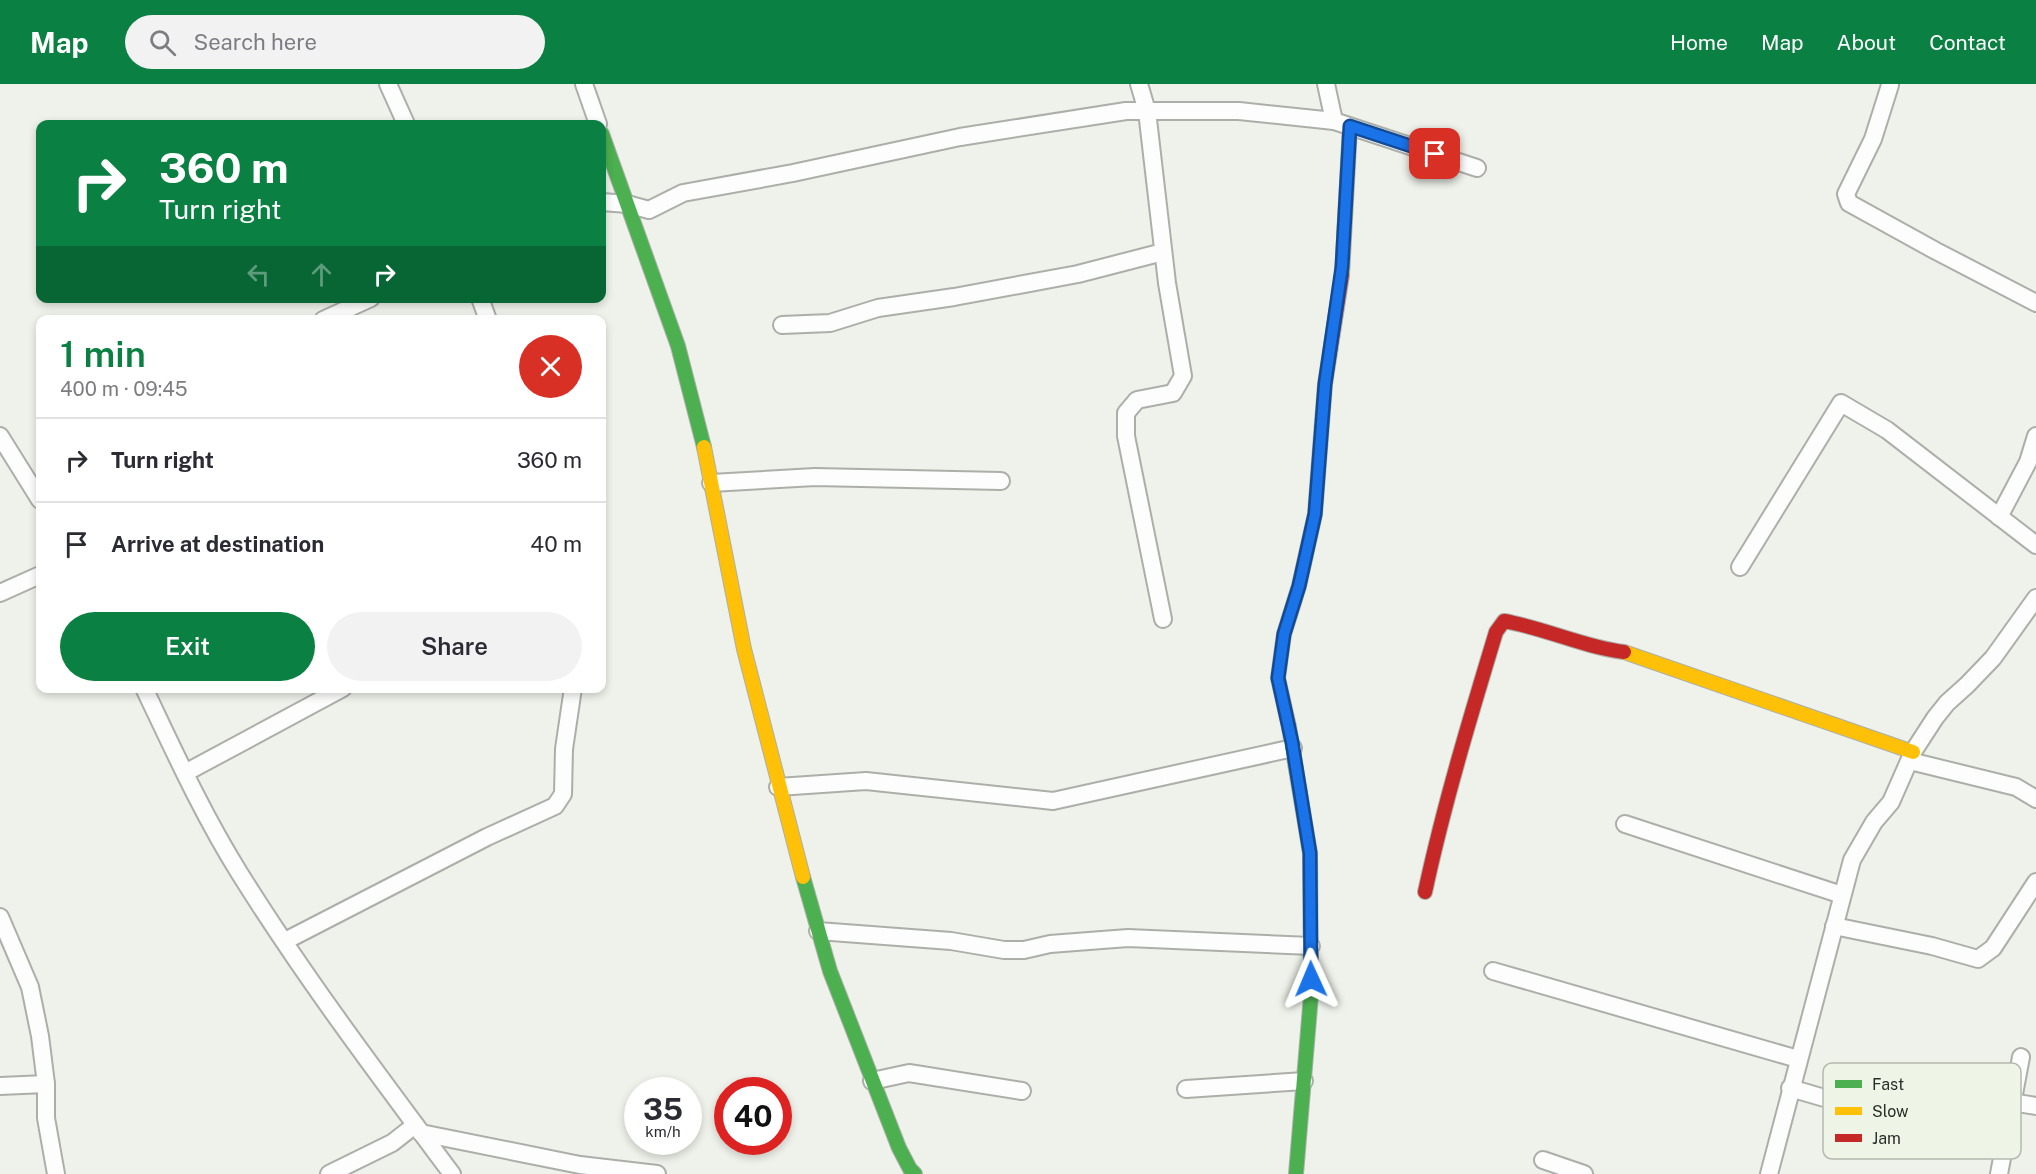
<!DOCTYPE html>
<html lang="en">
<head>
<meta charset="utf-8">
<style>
  :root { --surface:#fff; --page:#f2f2f3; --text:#2b2b33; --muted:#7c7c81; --line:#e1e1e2; --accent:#0b8043 }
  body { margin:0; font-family:"Public Sans",sans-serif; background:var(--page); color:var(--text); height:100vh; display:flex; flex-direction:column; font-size:22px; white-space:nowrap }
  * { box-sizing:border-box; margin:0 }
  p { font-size:20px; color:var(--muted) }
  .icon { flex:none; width:33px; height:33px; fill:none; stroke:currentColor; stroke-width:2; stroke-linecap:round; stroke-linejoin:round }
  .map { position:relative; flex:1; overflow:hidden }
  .sheet { position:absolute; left:36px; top:231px; width:570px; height:378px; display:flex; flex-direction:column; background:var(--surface); border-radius:12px; box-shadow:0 3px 9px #0003 }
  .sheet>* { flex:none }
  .hud { position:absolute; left:36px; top:36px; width:570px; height:183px; border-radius:12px; box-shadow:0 3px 9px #0003; background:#0b8043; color:#fff; overflow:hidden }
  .speed { position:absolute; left:624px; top:993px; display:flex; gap:12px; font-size:30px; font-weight:700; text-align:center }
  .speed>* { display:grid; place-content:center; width:78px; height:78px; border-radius:50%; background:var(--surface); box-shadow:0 3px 9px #0003; line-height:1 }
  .speed small { font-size:15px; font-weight:400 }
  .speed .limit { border:9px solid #d22; background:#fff; color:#111 }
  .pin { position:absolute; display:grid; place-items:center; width:51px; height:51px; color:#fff; margin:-26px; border-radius:12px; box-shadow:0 3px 9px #0006 }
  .me { position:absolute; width:66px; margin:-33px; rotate:359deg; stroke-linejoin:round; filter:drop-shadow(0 0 4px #0008) }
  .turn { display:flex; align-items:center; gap:21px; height:126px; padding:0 24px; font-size:27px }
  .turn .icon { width:78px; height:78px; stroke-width:2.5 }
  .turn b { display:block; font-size:42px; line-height:51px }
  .lanes { display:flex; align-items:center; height:57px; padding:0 24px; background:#0003; justify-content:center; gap:30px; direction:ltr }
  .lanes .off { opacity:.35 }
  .round { display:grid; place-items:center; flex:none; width:63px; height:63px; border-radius:32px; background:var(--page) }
  .head { display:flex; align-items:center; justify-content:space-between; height:102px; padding:0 24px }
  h1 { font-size:36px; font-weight:600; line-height:45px; color:var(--accent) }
  .action { display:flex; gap:12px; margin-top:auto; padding:12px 24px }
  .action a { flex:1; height:69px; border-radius:36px; background:var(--accent); color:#fff; font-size:24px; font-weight:600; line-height:69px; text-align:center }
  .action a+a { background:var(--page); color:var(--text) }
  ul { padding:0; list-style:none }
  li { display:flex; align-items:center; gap:18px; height:84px; padding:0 24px; border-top:2px solid var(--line) }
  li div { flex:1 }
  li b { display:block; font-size:22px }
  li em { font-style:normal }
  header { display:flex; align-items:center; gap:36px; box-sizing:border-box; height:84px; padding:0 30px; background:var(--accent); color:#fff }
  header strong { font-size:28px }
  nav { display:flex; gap:33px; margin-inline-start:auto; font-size:21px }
  .search { width:420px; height:54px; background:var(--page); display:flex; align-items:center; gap:15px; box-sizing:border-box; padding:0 21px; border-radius:33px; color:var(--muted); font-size:22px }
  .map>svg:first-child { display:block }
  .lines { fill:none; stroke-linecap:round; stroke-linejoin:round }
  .street-casing { stroke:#acafa9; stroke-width:20 }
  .fast-casing { stroke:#acafa9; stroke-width:16 }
  .slow-casing { stroke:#acafa9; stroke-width:16 }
  .jam-casing { stroke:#acafa9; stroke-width:16 }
  .street { stroke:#fcfdfc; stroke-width:16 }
  .fast { stroke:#4caf50; stroke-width:14 }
  .slow { stroke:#ffc107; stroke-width:14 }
  .jam { stroke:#c62828; stroke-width:14 }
  .route-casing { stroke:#114b97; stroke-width:15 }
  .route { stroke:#1a73e8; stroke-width:10 }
  .key { fill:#eef5e7; stroke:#b3b9ae; stroke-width:1.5 }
  .key-label { font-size:16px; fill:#2a2d28 }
</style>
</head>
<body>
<header>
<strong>Map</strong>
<div class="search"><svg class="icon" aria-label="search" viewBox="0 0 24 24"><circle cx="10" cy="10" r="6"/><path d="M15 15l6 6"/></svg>Search here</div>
<nav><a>Home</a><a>Map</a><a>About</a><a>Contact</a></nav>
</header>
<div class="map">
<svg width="2036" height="1090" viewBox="0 0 2036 1090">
  <rect width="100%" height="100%" fill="#eef2ea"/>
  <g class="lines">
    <g class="street-casing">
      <g id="street">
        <path d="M388 0 406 40"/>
        <path d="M584 0 598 40"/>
        <path d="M1139 0 1147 27 1167 199 1183 292 1173 309 1137 316 1126 329V352L1163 535"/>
        <path d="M1326 0 1334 37"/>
        <path d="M1890 1 1873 55 1846 110 1849 119 1936 167 2036 219"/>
        <path d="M602 118 627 120 649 126 683 109 793 89 960 53 1126 27H1239L1334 37 1477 84"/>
        <path d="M480 214 488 236"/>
        <path d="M323 236 371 214"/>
        <path d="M782 241 830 239 878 224 954 213 1078 190 1163 168"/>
        <path d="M0 352 40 416"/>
        <path d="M711 399 815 393 1001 397"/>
        <path d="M1999 433 2028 378 2036 352"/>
        <path d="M1740 483 1841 319 1887 346 2036 461"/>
        <path d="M0 509 40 491"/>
        <path d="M144 604C174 667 203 731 240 790 305 894 379 992 452 1090"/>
        <path d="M1910 677 2016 703 2036 715"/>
        <path d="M185 689 343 604"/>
        <path d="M778 703 866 697 1053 717 1293 664"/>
        <path d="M1625 740 1842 811"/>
        <path d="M0 833 30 903 40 952 46 1000V1034L56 1090"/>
        <path d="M1834 842 1932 862 1978 875 1993 864 2036 798"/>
        <path d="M818 847 951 857 1004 866H1024L1050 860 1128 854 1311 862"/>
        <path d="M285 857 487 753 555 722 563 710 564 665 573 604"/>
        <path d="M1493 887 1798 975"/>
        <path d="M872 997 909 989 1022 1007"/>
        <path d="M0 1002 46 1000"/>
        <path d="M1790 1004 2003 1066"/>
        <path d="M1186 1005 1304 997"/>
        <path d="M2011 1018 2036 1022"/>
        <path d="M421 1049 580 1081 657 1090"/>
        <path d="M1543 1076 1584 1090"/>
        <path d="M329 1090 392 1059 415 1041"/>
        <path d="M1769 1090 1852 776 1874 738 1891 718 1913 668 1935 634 1947 619 1967 601 1993 574 2036 514"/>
        <path d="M1999 1090 2021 973"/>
      </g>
    </g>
    <g class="fast-casing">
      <g id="fast">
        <path d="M602 50 678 262 704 363"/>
        <path d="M1289 643 1310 769 1311 911 1296 1090"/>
        <path d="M803 793 830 887 899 1064 910 1085 915 1090"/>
      </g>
    </g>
    <g class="slow-casing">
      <g id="slow">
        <path d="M1342 191 1350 42"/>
        <path d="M704 363 744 565 803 793"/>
        <path d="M1624 568 1913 668"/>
      </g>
    </g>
    <g class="jam-casing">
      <g id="jam">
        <path d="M1289 643 1278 594 1284 550 1299 502 1315 430 1325 300 1342 191"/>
        <path d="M1425 808C1444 720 1470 634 1496 548L1504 537C1545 544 1583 563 1624 568"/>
      </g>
    </g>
    <use href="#street" class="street"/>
    <use href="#fast" class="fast"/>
    <use href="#slow" class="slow"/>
    <use href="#jam" class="jam"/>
  </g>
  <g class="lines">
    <g class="route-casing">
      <path id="route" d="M1311 895 1310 769 1292 658 1278 594 1284 550 1299 502 1315 430 1325 300 1342 183 1350 42 1435 70"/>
    </g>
    <use href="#route" class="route"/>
  </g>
  <rect x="1823" y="979" width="198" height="96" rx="9" class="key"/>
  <rect x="1835" y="996" width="27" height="8" fill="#4caf50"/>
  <rect x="1835" y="1023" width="27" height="8" fill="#ffc107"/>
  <rect x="1835" y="1050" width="27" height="8" fill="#c62828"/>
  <g class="key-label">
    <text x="1872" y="1006">Fast</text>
    <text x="1872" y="1033">Slow</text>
    <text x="1872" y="1060">Jam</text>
  </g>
</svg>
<div class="speed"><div>35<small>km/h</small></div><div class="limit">40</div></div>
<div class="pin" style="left:1435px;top:70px;background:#d93025"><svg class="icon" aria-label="arrive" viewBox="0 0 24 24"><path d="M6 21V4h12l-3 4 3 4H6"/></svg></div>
<svg class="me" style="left:1311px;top:895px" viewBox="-20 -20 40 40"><path d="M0-17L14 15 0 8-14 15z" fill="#1a73e8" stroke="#fff" stroke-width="4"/></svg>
<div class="hud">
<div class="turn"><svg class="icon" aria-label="right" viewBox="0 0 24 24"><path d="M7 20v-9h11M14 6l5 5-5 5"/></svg><div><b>360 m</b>Turn right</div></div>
<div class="lanes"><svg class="icon off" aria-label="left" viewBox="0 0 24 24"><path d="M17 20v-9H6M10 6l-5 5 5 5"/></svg><svg class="icon off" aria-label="ahead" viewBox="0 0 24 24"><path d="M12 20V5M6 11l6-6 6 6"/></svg><svg class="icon" aria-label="right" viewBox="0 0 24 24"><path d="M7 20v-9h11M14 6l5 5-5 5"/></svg></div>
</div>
<section class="sheet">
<div class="head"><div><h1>1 min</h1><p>400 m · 09:45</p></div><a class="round" style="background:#d93025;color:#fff"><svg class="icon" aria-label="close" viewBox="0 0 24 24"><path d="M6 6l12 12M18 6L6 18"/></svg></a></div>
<ul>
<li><svg class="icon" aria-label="right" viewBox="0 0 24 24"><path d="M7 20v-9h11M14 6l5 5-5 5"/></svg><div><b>Turn right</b></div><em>360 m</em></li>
<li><svg class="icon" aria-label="arrive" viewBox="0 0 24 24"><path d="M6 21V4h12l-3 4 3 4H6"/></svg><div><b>Arrive at destination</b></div><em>40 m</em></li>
</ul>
<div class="action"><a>Exit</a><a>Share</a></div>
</section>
</div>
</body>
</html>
